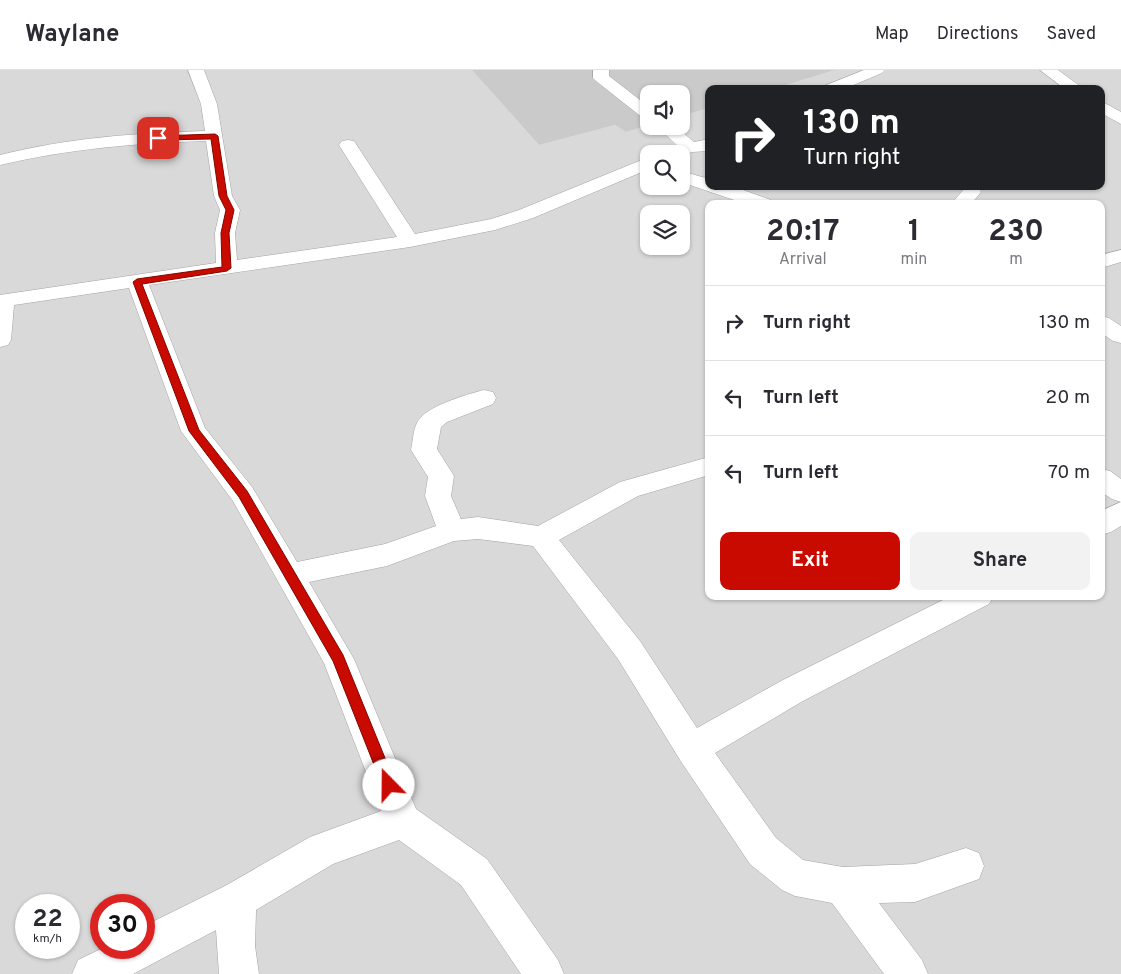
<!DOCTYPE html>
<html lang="en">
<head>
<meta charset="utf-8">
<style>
  :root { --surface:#fff; --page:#f2f2f3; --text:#2b2b33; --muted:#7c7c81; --line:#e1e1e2; --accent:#c80a00 }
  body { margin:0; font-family:Overpass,sans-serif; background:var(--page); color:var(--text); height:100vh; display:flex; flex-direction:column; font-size:19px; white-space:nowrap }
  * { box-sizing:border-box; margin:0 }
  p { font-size:16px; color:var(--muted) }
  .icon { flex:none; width:28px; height:28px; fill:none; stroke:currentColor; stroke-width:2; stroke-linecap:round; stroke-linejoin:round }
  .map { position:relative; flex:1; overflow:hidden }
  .panel { position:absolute; left:705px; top:130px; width:400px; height:400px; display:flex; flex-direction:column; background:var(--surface); border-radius:10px; box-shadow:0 1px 4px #0004 }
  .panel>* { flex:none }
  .hud { position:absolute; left:705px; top:15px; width:400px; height:105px; border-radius:10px; box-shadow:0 1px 4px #0004; background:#202124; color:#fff; overflow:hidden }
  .tools { position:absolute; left:640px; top:15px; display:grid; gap:10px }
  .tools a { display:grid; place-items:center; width:50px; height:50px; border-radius:10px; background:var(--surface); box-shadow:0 1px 4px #0004; font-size:25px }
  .speed { position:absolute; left:15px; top:824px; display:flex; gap:10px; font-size:25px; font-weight:700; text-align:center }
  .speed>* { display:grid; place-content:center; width:65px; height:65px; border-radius:50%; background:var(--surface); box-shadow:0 1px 4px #0004; line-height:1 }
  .speed small { font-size:12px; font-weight:400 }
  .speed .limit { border:8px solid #d22; background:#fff; color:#111 }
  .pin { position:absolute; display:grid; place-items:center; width:42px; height:42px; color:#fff; margin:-21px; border-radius:10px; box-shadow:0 2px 8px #0006 }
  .me { position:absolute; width:55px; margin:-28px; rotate:338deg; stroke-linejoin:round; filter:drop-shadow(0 0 4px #0008) }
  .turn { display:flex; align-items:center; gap:18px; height:105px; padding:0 15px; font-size:22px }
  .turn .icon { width:65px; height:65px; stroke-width:2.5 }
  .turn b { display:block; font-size:35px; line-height:42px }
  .eta { display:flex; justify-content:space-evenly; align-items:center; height:85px; text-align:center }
  .eta b { font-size:30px; font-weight:700; line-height:35px }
  .primary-button { display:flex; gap:10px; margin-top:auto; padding:10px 15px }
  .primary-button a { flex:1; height:58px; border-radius:10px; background:var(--accent); color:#fff; font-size:20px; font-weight:700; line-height:58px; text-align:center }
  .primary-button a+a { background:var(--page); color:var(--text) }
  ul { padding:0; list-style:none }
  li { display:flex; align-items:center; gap:15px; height:75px; padding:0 15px; border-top:1px solid var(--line) }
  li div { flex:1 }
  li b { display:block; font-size:19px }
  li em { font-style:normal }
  header { display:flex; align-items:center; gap:30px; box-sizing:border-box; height:70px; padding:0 25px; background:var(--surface); border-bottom:1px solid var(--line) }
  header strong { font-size:24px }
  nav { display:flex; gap:28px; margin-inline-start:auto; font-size:18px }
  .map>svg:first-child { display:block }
  .residential { fill:#dad9d9; fill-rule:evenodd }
  .religious { fill:#cacaca }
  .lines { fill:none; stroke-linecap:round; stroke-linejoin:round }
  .minor-casing { stroke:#a3a3a3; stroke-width:1 }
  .minor { fill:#fff; fill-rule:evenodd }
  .route { fill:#c80a00; stroke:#820600 }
</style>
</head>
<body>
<header>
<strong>Waylane</strong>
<nav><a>Map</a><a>Directions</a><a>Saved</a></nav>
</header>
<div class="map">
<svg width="1121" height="904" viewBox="0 0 1121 904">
  <rect width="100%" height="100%" fill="#edeae1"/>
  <path class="residential" d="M0 0H472L539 75 615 55 626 62 649 55 681 56V46L709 38V116H1101V19H773L835 0H1121V904H0ZM649 84H681V116H649ZM709 134H1101V526H709ZM649 144H681V176H649ZM26 835H69V878H26ZM101 835H144V878H101Z"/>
  <path class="religious" d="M472 0H835L773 19H709V38L681 46V24H649V55L626 62 615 55 539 75Z"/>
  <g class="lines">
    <g class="minor-casing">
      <g id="minor">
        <path d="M188 0H204L217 34 232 126 240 140 235 163 237 190 397 167 339 75 342 71 348 70 354 71 415 164 491 149 519 140 649 87V99L533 148 495 160 410 177 149 215 205 358 252 417 297 492 385 474 436 456 425 426 428 407 411 380C413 371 413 361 417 353 423 337 468 324 484 320L493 322 496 328 493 334 447 352 441 357 437 379 454 406 451 426 461 449 478 447 538 456 620 412 709 387V405L638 426 559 470 640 571 697 658 781 611 951 526H994L989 534 803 631 715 683 776 768 803 790 843 797 915 794 966 778 979 783 984 796 979 809 915 832 879 833 922 890 928 904H884L832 833 795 826 782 820 750 794 680 690 618 589 533 476 478 469 454 471 387 496 309 512 354 589 416 739 487 789 558 890 564 904H521L461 815 399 770 333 794 256 840 255 876 259 904H219L216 860 133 904H72L78 890 103 878H144V856L225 816 310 767 381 741 324 593 233 431 181 361 129 218 14 235 11 270 8 275 0 277V225L216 193 215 163 220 140 214 126 206 71C136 73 68 79 0 95V85C68 68 135 63 205 61L201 34Z"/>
        <path d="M593 0H609V6L649 37V50L643 48 596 11 593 8Z"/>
        <path d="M864 0H885L882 3 844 19H822L824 16Z"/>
        <path d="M1040 0H1058L1084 19H1065Z"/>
        <path d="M1101 31 1121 42V54L1101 43Z"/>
        <path d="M656 56H675L694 72 709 69V81L692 82 681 86V84H662L665 80 678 76Z"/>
        <path d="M681 101 709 109V116H732L771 130 773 134H746L681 112Z"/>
        <path d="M972 116 979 118 981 122 971 134H951L965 118Z"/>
        <path d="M1121 180V192L1101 198V185Z"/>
        <path d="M1101 246 1109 248 1121 256V273L1113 271 1101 263Z"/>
        <path d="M1101 399 1110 401 1121 409V432L1112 429 1101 422Z"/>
        <path d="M1121 432V456L1111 462 1101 465V441Z"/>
      </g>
    </g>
    <use href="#minor" class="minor"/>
  </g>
  <path class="route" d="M215 64 218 66 227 126 234 140 229 163 231 198 227 201 142 214 199 360 247 421 343 585 396 715 394 720 389 722 384 720 382 715 333 591 239 427 189 361 133 212 137 209 222 197 221 163 226 140 219 126 211 69 158 70 155 68 158 66Z"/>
</svg>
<div class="tools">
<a><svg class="icon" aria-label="sound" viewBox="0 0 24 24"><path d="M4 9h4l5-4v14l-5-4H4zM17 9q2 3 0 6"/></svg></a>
<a><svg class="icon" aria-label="search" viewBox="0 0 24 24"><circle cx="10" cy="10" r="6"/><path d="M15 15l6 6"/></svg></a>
<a><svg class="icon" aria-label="layers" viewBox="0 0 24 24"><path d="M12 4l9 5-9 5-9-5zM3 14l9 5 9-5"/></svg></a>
</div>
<div class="speed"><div>22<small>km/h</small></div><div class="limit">30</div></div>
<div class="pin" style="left:158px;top:68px;background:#d93025"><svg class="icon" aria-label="arrive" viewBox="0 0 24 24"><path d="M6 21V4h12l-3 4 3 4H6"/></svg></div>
<svg class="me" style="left:389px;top:715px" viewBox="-20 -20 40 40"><circle r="19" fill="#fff"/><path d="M0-13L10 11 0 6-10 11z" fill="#c80a00"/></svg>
<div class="hud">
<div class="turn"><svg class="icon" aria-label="right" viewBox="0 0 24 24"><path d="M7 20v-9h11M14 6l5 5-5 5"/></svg><div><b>130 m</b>Turn right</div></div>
</div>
<section class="panel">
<div class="eta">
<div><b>20:17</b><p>Arrival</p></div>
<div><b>1</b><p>min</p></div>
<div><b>230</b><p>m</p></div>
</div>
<ul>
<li><svg class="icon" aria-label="right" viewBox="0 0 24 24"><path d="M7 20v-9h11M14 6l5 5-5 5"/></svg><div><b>Turn right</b></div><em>130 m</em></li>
<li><svg class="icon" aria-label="left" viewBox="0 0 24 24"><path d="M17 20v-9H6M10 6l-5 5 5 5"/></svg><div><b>Turn left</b></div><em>20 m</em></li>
<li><svg class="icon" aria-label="left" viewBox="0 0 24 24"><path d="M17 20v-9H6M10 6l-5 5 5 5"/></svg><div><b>Turn left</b></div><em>70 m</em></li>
</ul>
<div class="primary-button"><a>Exit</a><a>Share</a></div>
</section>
</div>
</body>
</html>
